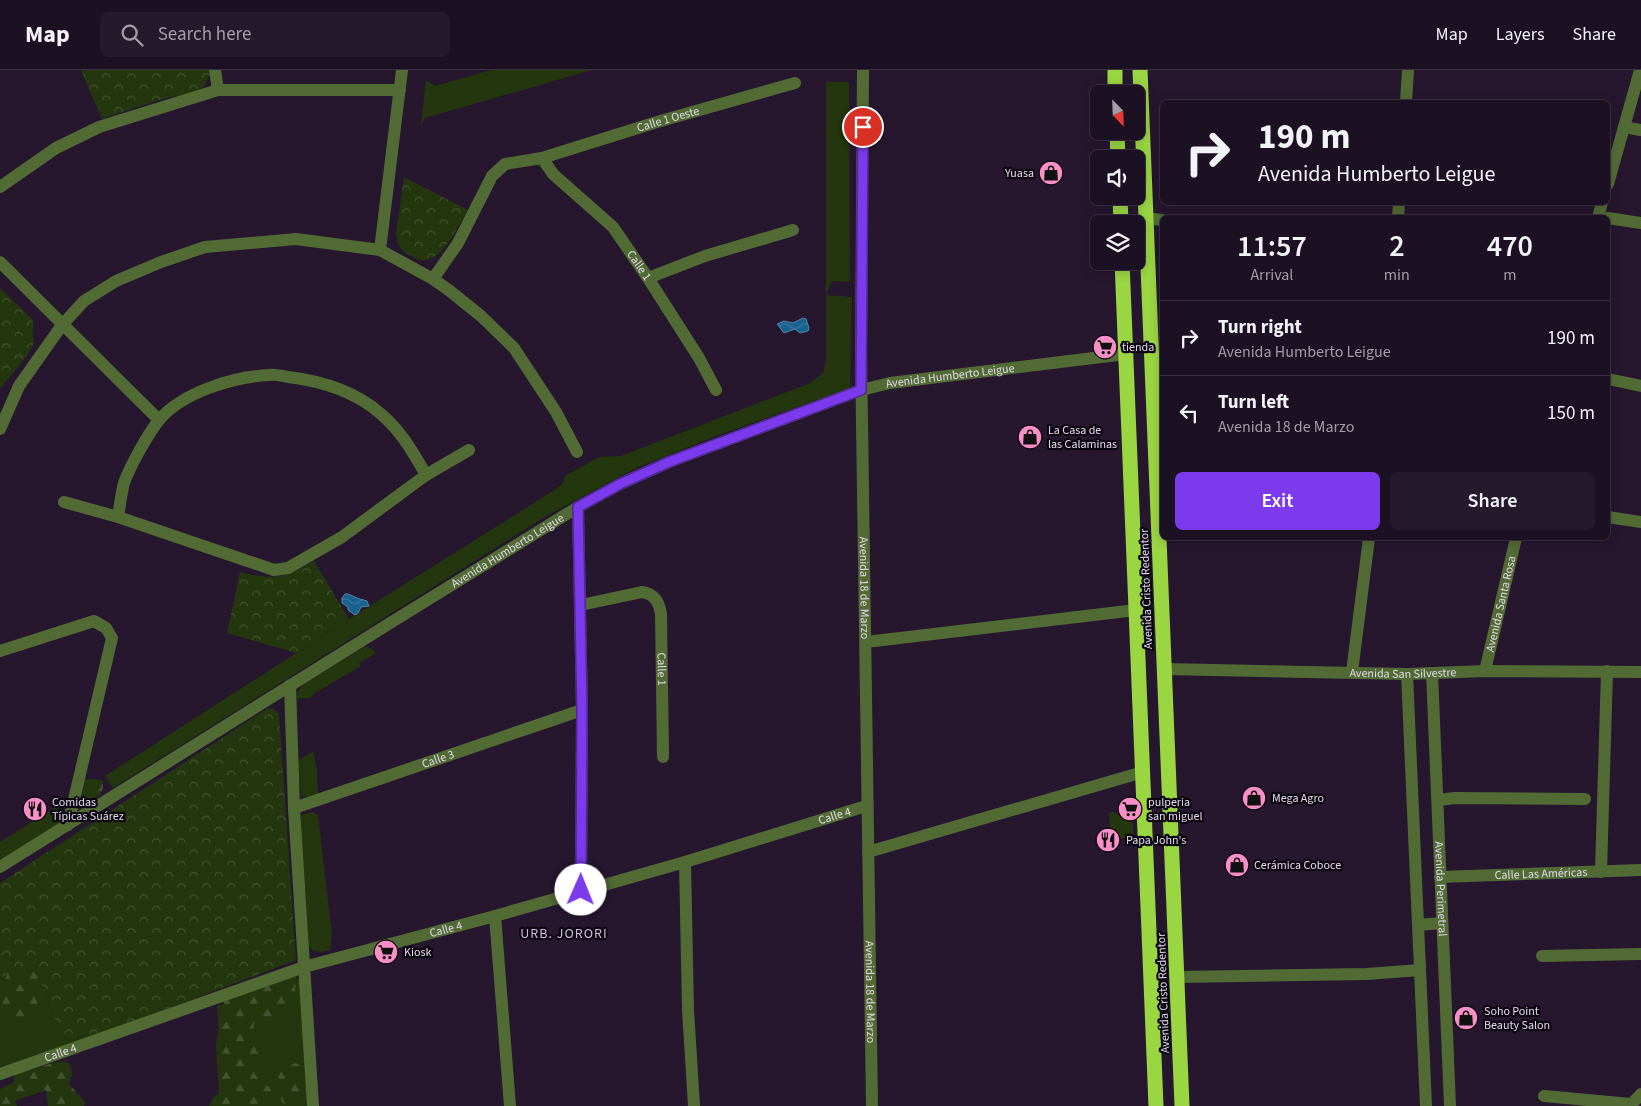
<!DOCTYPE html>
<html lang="en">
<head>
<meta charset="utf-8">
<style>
  :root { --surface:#1c1123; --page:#251a2b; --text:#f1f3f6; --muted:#a09da6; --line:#3a3141; --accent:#7c3aed }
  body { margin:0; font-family:"Source Sans 3",sans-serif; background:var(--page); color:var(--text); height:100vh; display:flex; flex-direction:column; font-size:19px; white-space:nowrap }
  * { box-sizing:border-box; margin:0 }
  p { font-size:16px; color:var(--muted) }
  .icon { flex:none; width:28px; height:28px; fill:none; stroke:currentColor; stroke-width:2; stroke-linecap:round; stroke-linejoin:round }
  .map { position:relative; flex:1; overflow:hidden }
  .sheet { position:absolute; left:1160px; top:145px; width:450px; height:325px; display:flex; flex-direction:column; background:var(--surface); border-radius:8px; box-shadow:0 2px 12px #0003,0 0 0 1px var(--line) }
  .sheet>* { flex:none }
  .top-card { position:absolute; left:1160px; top:30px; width:450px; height:105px; border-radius:8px; box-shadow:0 2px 12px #0003,0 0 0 1px var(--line); background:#1c1123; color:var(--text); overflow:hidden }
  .needle { width:32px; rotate:157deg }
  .buttons { position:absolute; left:1090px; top:15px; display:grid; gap:10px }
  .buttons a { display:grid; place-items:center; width:55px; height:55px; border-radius:8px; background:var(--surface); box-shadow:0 2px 12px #0003,0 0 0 1px var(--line); font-size:25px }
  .pin { position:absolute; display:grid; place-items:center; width:42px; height:42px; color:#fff; margin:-21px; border:2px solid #fff; border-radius:50%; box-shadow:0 1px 5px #0007 }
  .me { position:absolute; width:55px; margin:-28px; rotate:1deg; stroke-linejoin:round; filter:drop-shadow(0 0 4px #0008) }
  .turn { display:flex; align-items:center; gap:18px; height:105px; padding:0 15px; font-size:22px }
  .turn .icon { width:65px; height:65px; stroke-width:2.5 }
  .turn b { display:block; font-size:35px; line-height:42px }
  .eta { display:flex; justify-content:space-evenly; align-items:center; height:85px; text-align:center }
  .eta b { font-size:30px; font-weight:600; line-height:35px }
  .action { display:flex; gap:10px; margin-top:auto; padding:10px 15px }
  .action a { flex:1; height:58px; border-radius:8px; background:var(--accent); color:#fff; font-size:20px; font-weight:600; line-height:58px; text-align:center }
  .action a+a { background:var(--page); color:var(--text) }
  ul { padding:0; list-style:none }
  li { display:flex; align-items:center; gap:15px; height:75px; padding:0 15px; border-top:1px solid var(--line) }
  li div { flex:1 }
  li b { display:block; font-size:19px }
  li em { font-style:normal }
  header { display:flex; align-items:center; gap:30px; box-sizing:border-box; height:70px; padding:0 25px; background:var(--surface); border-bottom:1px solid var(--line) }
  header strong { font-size:24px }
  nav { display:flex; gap:28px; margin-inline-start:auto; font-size:18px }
  .search { width:350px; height:45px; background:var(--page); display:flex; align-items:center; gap:12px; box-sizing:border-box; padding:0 18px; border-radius:8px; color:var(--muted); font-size:19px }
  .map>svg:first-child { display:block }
  .grass { fill:#23360d }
  .forest { fill:url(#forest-firs) }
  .park { fill:url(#park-crowns) }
  .water { fill:url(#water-waves); stroke:#5485aa }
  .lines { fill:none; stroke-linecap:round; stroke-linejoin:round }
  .minor { stroke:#526b35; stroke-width:12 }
  .highway { stroke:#9ad642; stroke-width:15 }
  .route-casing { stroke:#51269a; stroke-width:12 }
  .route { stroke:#7c3aed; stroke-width:9 }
  .labels { text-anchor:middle; stroke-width:4.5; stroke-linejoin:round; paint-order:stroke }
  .street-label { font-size:12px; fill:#e1d8e8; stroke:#0c0610 }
  .poi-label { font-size:12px; fill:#e1d8e8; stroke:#0c0610; text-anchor:start }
  .neighbourhood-label { font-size:14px; letter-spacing:1px; fill:#cdbada; stroke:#0c0610 }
</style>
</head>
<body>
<header>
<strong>Map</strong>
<div class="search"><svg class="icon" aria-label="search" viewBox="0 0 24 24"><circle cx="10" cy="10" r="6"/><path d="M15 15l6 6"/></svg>Search here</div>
<nav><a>Map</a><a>Layers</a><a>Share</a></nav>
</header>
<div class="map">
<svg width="1641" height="1036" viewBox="0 0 1641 1036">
  <defs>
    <pattern id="forest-firs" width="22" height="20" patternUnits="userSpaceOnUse" patternTransform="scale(1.25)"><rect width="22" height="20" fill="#23360d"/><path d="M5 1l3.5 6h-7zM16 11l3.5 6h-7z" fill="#435230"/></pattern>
    <pattern id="park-crowns" width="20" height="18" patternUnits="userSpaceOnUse" patternTransform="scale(1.25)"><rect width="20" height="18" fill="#23360d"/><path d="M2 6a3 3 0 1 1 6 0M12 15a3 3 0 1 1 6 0" fill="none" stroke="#435230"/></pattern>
    <pattern id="water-waves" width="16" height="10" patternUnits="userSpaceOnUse" patternTransform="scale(1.25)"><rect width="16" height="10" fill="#18628f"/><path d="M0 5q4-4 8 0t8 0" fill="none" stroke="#39789f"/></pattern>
  </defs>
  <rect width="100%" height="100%" fill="#26172f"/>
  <g class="grass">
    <path d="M491 0H592L425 48 421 56 426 10 435 16Z"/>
    <path d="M826 12H849L850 212 832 211 826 225 852 227 850 318 716 366 636 398 548 445 113 718 105 706 349 549 556 419 563 413 565 406 599 387 621 386 810 313 823 303 826 290Z"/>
    <path d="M366 576 372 579 376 583 359 593 361 596 315 623 310 628H296L301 616Z"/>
    <path d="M313 681 317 700 318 725 307 728 301 725 298 691Z"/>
    <path d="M57 736 64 753 0 792V772Z"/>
    <path d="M313 742 318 745 332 864 330 880 321 882 312 880 309 876 300 752 301 745Z"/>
    <path d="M1114 742 1133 753V767L1111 770 1109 743Z"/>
    <path d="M34 894 61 965 74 974 0 1000V908Z"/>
    <path d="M306 906 312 1036H223L217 936Z"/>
  </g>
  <g class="forest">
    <path d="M85 709H96L103 711C104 723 98 728 88 733L80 726Z"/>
    <path d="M27 883 50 917 38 933C39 944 31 950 21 953 8 943 0 937 1 917 3 911 7 909 7 902Z"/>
    <path d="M297 904 295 921 290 927 289 939 286 946 267 953H254L252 972 266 985C264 994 261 998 254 1003 263 1015 277 1015 270 1036H209L213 1028 219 1023 216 977 218 961 226 952 223 927Z"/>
    <path d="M66 991C74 998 73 1004 69 1014L85 1032 84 1036H48L46 1020 15 1031 17 1036H0V1019L13 1013 15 1004C33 1001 48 992 66 991Z"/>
    <path d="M295 993 302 995 303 1036H285C279 1028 275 1011 281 1001 284 997 291 995 295 993Z"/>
  </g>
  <g class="park">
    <path d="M81 0H210L209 6 204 16 198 21 159 30 102 49Z"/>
    <path d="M404 107 468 140C459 154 442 193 422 190 418 190 414 187 411 186 401 181 397 175 396 164Z"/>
    <path d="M0 218 32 249C35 256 31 264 34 273L28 284 0 319Z"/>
    <path d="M314 491 349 549 296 583 227 563 240 502C275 510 282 509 314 491Z"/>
    <path d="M268 638 274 639 279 644 296 890 74 974 61 965 34 894 0 908V813Z"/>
  </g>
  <g class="water">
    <path d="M803 248 806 249 809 258 808 261 800 263 795 259 784 263 777 254 784 251 793 253Z"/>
    <path d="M345 524H348L357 528 367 531 369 536 361 537 358 543 355 545 348 540V537L342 533V528Z"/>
  </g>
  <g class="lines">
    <g class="minor">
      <path d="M215 0 218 20"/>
      <path id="s1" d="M863 0 861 285 872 1036"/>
      <path d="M1406 32 1408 0"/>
      <path d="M1624 57 1641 60"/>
      <path id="s2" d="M542 88 553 104 613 157 648 208 699 288 716 320"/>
      <path d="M1608 114 1640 0"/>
      <path d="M0 117 56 78 99 57 218 20H400"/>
      <path d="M1146 148 1162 150"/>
      <path d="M1398 148 1399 132"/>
      <path d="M1598 148 1602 132"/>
      <path d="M1608 148 1641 153"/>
      <path d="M380 180 402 0"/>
      <path d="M0 192 159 350"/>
      <path d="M648 208 705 186 793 160"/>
      <path id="s3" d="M433 209 458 173 492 106 505 94 542 88 657 52 795 13"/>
      <path d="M1608 309 1641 316"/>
      <path d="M0 359 19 316 62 255 84 231 116 211 161 192 205 177 296 169 380 180 433 209 450 221 481 246 514 278 556 342 577 382"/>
      <path d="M64 432 118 447 274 500 288 498 342 467 426 405 469 380"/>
      <path d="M578 437 582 640 581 821"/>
      <path d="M118 447C120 436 121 424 124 413 130 396 148 364 159 350 183 322 233 307 269 305 275 304 282 306 288 307 322 311 355 321 381 344 401 361 413 382 426 405"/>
      <path d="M1608 447 1641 452"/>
      <path id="s4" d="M581 535 642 522C655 524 659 532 661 544L663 687"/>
      <path d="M866 572 1136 540"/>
      <path d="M0 581 94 551 106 558 112 568 68 755"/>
      <path id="s5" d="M1165 599 1407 604 1485 601 1641 602"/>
      <path id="s6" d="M1485 601 1516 468"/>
      <path d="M1352 602 1369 468"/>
      <path id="s7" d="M1432 603 1450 1036"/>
      <path d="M1407 604 1426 1036"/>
      <path d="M290 615 294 738 313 1036"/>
      <path d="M1438 730 1455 728 1585 729"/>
      <path id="s8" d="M294 738 582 640"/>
      <path d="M868 782 1143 702"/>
      <path d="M685 792 688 940 694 1036"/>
      <path id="s9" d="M0 797 395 550 578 437 620 414 669 392 861 320 890 313 1126 284"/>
      <path d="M1601 802 1607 601"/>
      <path id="s10" d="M1440 807 1641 800"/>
      <path d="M495 846 510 1036"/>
      <path d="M1418 855 1442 853"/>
      <path d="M1542 886 1641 884"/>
      <path d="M1177 907 1367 904 1420 900"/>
      <path id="s11" d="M0 1004 304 897 495 846 685 792 866 736"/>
      <path d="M1544 1026 1631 1034"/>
      <path d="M1630 1036 1641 1024"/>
    </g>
    <g class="highway">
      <path d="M1115 0V24"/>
      <path d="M1140 0 1182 1036"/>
      <path d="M1117 61 1118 89"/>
      <path d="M1120 126 1121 154"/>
      <path d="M1122 191 1156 1036"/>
    </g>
  </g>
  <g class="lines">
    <g class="route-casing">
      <path id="route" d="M581 820 582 640 578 437 620 414 669 392 861 320 863 57"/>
    </g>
    <use href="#route" class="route"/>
  </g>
  <defs>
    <g id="shop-disc" transform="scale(1.25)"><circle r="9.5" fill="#fa8fc7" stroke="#0c0610"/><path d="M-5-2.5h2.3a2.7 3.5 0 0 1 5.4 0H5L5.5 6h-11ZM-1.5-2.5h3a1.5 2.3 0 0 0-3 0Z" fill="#111"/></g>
    <g id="supermarket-disc" transform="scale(1.25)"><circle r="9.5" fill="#fa8fc7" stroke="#0c0610"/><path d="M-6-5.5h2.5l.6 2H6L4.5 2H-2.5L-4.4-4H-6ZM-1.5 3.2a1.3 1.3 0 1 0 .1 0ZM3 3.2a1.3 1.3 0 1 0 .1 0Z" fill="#111"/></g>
    <g id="restaurant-disc" transform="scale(1.25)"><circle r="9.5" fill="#fa8fc7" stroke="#0c0610"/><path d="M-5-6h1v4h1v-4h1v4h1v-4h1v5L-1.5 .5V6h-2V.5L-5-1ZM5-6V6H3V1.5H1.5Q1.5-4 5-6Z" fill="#111"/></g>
  </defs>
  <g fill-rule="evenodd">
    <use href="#shop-disc" x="1051" y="103"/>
    <use href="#supermarket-disc" x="1105" y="277"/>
    <use href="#shop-disc" x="1030" y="367"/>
    <use href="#shop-disc" x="1254" y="728"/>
    <use href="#restaurant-disc" x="35" y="739"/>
    <use href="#supermarket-disc" x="1130" y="739"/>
    <use href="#restaurant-disc" x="1108" y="770"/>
    <use href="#shop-disc" x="1237" y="795"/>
    <use href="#supermarket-disc" x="386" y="882"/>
    <use href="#shop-disc" x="1466" y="948"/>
  </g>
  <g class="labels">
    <g class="street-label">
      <text dy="4" stroke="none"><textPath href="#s3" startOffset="306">Calle 1 Oeste</textPath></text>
      <text dy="4" stroke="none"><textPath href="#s2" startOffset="146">Calle 1</textPath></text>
      <text dy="4" stroke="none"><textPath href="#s9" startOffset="1078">Avenida Humberto Leigue</textPath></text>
      <text dy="4" stroke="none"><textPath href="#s9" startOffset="598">Avenida Humberto Leigue</textPath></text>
      <text dy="4" stroke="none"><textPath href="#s1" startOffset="518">Avenida 18 de Marzo</textPath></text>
      <text transform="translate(1146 519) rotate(-92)" y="4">Avenida Cristo Redentor</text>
      <text dy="4" stroke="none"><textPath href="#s6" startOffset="69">Avenida Santa Rosa</textPath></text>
      <text dy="4" stroke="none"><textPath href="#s4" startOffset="149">Calle 1</textPath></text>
      <text dy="4" stroke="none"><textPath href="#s5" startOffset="238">Avenida San Silvestre</textPath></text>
      <text dy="4" stroke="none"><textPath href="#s8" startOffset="152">Calle 3</textPath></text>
      <text dy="4" stroke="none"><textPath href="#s11" startOffset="874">Calle 4</textPath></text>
      <text dy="4" stroke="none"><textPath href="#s10" startOffset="101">Calle Las Américas</textPath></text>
      <text dy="4" stroke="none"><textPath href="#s7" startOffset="216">Avenida Perimetral</textPath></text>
      <text dy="4" stroke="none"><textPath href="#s11" startOffset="469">Calle 4</textPath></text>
      <text dy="4" stroke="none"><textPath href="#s1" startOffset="922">Avenida 18 de Marzo</textPath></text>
      <text transform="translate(1163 923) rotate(-92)" y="4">Avenida Cristo Redentor</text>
      <text dy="4" stroke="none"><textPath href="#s11" startOffset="64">Calle 4</textPath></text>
    </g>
    <g class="poi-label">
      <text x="1034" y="107" text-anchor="end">Yuasa</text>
      <text x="1122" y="281">tienda</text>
      <text x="1048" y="364">La Casa de<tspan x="1048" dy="14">las Calaminas</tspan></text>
      <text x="1272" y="732">Mega Agro</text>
      <text x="52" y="736">Comidas<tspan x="52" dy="14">Típicas Suárez</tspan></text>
      <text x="1148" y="736">pulperia<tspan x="1148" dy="14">san miguel</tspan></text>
      <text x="1126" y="774">Papa John's</text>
      <text x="1254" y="799">Cerámica Coboce</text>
      <text x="404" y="886">Kiosk</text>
      <text x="1484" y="945">Soho Point<tspan x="1484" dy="14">Beauty Salon</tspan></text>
    </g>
    <g class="neighbourhood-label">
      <text x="564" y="868">URB. JORORI</text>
    </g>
  </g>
</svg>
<div class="buttons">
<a><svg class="needle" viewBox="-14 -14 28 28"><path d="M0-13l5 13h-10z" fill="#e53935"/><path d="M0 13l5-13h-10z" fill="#a09da6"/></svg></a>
<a><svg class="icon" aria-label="sound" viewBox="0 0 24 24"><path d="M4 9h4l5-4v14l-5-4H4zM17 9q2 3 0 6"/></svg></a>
<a><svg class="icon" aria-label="layers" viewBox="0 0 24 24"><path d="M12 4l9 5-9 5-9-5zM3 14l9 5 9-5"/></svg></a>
</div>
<div class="pin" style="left:863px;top:57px;background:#d93025"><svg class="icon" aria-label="arrive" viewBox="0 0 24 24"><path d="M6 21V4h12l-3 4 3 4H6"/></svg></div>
<svg class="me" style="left:581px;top:820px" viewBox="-20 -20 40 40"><circle r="19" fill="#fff"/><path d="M0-13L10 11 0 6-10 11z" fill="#7c3aed"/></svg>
<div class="top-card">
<div class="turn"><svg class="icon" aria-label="right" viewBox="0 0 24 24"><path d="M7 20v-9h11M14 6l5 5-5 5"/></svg><div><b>190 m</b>Avenida Humberto Leigue</div></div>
</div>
<section class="sheet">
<div class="eta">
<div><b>11:57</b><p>Arrival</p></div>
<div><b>2</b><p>min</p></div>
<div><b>470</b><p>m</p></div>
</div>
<ul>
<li><svg class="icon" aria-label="right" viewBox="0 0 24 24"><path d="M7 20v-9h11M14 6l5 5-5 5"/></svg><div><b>Turn right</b><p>Avenida Humberto Leigue</p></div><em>190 m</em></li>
<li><svg class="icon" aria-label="left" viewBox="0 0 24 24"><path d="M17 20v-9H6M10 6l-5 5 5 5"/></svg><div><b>Turn left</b><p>Avenida 18 de Marzo</p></div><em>150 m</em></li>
</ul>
<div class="action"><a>Exit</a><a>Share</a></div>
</section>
</div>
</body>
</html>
